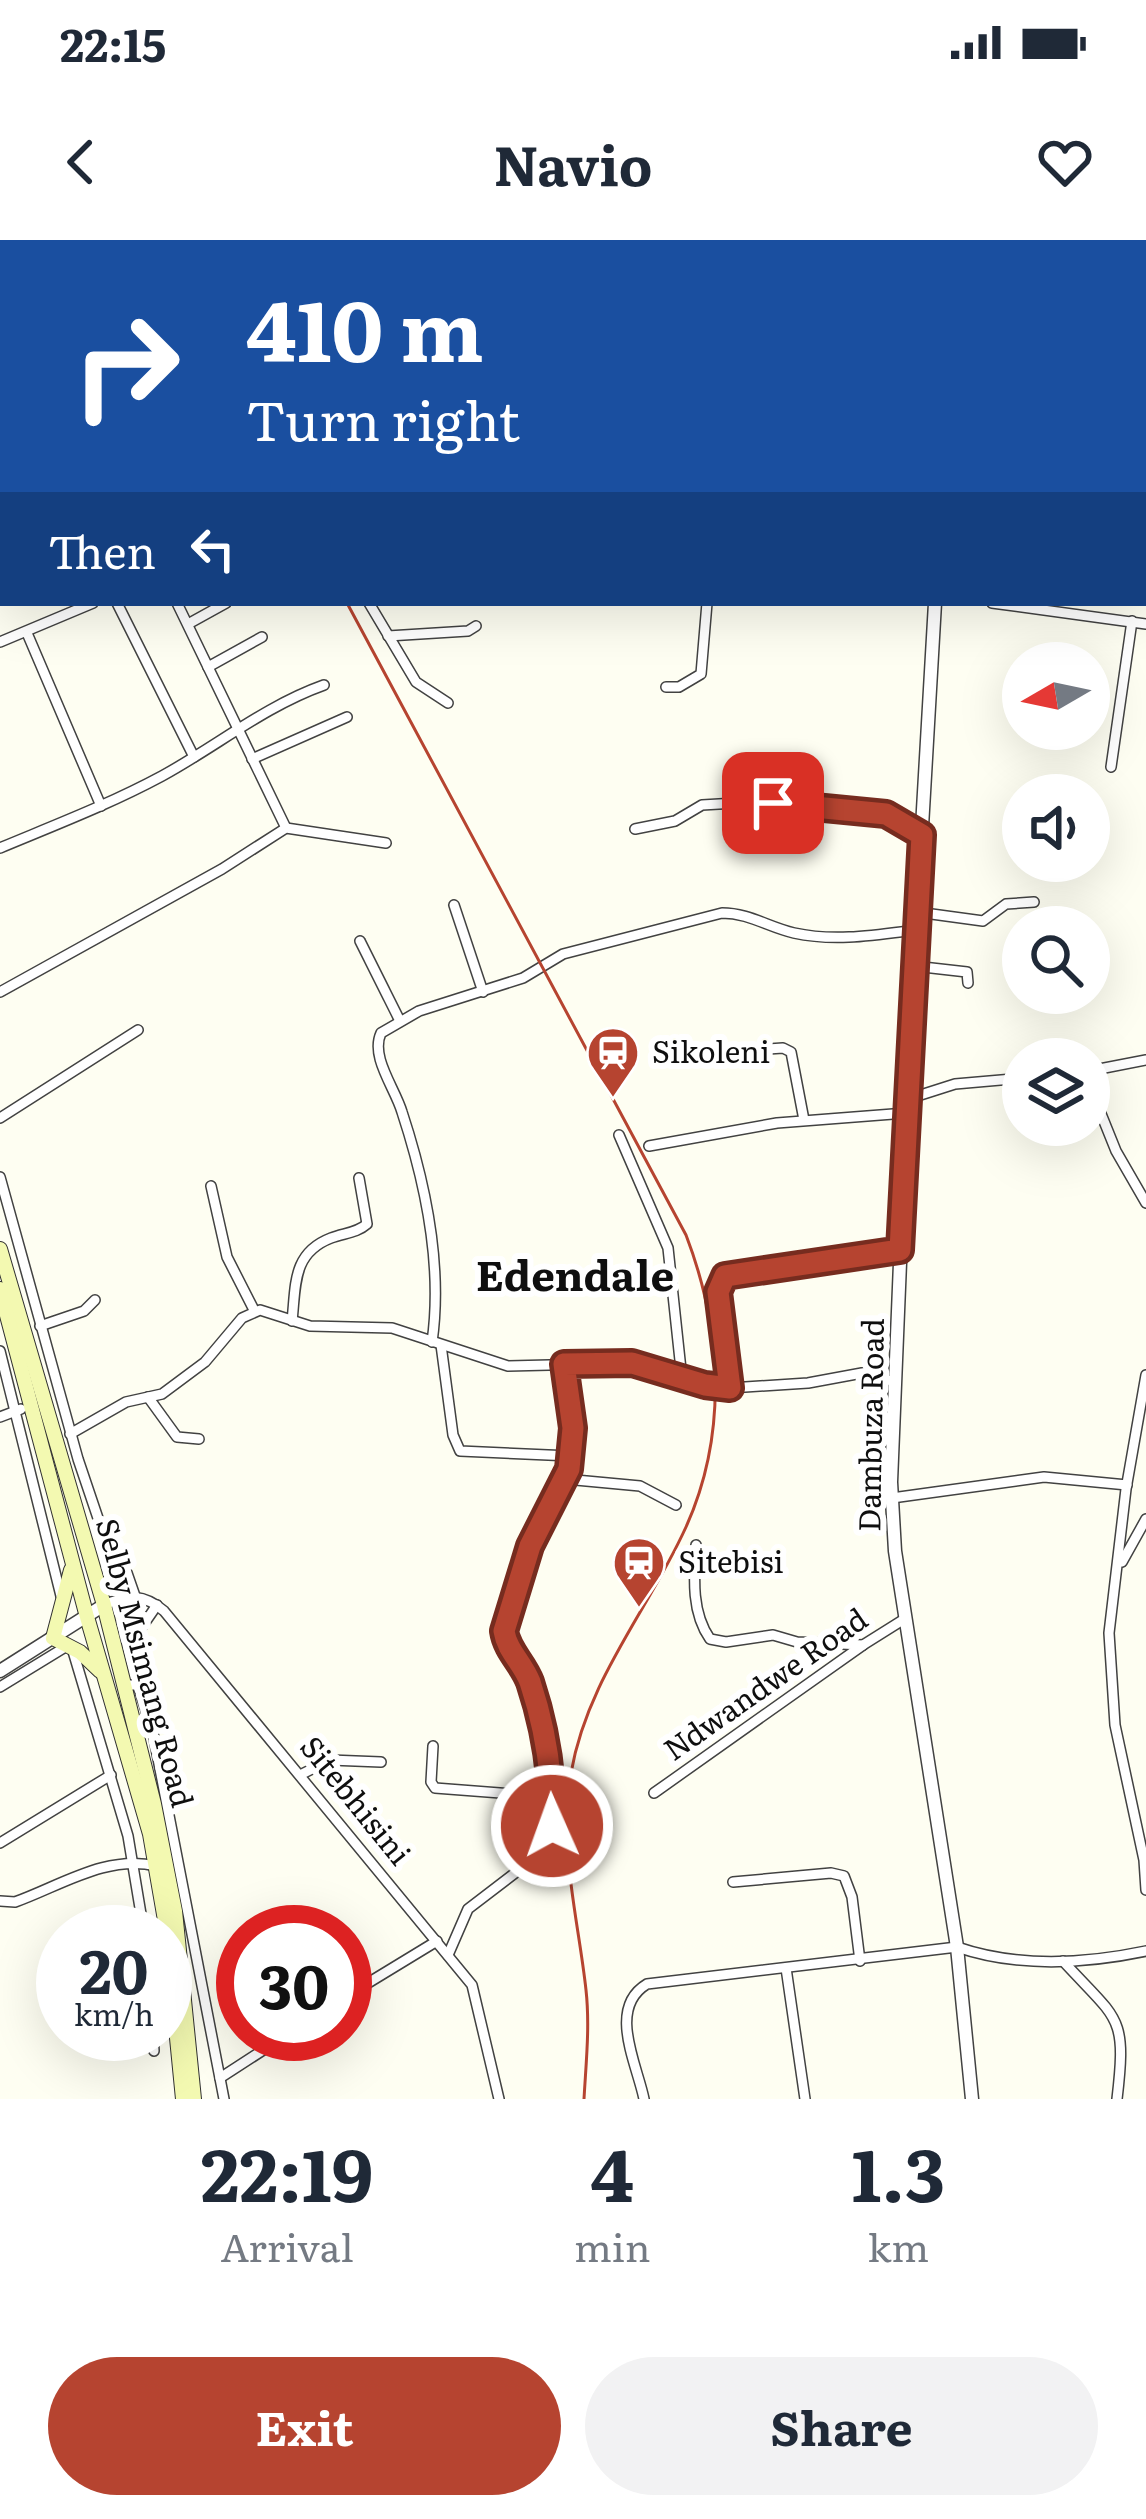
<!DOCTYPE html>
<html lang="en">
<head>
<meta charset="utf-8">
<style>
  :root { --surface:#fff; --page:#f2f2f3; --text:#1f2937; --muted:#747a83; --accent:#b64430 }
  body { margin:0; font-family:Literata,serif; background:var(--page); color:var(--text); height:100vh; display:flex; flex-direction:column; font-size:45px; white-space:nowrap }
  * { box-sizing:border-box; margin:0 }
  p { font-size:39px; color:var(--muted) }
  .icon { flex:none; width:66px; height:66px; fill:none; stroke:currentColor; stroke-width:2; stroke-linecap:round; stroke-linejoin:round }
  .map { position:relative; height:1859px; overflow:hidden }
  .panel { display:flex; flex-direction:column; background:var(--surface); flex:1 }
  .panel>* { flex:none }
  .top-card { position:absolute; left:0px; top:0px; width:1146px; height:366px; box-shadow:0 12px 48px #0002; background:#1a4fa0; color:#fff; overflow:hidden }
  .needle { width:78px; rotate:261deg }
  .tools { position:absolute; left:1002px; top:402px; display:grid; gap:24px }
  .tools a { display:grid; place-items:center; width:108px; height:108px; border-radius:50%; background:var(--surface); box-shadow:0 12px 48px #0002; font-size:60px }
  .speed { position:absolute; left:36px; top:1665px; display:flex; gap:24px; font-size:60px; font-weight:700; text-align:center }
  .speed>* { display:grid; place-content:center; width:156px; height:156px; border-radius:50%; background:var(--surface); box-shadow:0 12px 48px #0002; line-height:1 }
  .speed small { font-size:30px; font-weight:400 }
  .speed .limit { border:18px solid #d22; background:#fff; color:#111 }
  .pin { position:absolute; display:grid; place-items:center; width:102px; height:102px; color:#fff; margin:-51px; border-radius:24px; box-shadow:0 6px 18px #0006 }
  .me { position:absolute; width:132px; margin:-66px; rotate:358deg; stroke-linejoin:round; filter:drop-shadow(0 0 9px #0008) }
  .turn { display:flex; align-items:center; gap:42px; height:252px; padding:0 48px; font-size:54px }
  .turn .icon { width:156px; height:156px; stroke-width:2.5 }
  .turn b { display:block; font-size:84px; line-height:102px }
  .then { display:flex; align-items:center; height:114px; padding:0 48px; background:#0003; gap:24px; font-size:45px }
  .eta { display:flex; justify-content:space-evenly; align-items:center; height:204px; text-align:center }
  .eta b { font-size:72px; font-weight:700; line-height:84px }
  .action { display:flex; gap:24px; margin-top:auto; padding:24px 48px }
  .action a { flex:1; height:138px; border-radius:72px; background:var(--accent); color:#fff; font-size:48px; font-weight:700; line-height:138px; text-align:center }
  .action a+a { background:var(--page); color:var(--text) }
  .status { display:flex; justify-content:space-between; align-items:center; height:84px; padding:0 60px; background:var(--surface); direction:ltr }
  .status svg { height:33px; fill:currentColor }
  header { display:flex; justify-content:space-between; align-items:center; height:156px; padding:0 48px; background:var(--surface); font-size:54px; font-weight:700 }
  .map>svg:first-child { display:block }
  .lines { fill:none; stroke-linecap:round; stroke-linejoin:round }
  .minor-casing { stroke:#424242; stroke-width:12 }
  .tertiary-casing { stroke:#424242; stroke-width:15 }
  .secondary-casing { stroke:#313131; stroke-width:16 }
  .minor { stroke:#fff; stroke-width:9 }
  .tertiary { stroke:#fff; stroke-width:12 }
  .secondary { stroke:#f3f9b1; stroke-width:14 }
  .rail { stroke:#b64430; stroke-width:3 }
  .route-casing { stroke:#762c1f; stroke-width:30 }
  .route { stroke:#b64430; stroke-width:21 }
  .labels { text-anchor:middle; stroke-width:12; stroke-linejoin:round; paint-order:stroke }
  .poi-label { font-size:30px; fill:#0f0f0f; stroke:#fff; text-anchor:start }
  .street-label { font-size:30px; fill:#0f0f0f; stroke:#fff }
  .district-label { font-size:42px; font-weight:bold; fill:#0f0f0f; stroke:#fff }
</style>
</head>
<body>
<div class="status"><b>22:15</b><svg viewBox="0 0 49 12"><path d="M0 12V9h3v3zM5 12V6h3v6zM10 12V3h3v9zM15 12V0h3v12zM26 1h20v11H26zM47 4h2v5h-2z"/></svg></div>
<header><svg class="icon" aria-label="back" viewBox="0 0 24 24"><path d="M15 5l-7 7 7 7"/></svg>Navio<svg class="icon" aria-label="heart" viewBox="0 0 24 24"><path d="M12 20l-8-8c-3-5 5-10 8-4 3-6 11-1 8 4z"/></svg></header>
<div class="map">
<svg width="1146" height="1859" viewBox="0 0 1146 1859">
  <rect width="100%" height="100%" fill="#fefef2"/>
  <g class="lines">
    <g class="minor-casing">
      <g id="minor">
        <path d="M447 0 460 3"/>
        <path d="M1116 0 1129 3"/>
        <path d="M268 3V0"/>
        <path d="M392 3 393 0"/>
        <path d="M745 3V0"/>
        <path d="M1143 6 1146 7"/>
        <path d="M0 97 3 95"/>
        <path d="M1143 218H1146"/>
        <path d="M0 219 3 218"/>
        <path d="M0 313 3 312"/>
        <path d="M117 363 194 517"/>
        <path d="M177 363 286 588"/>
        <path d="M369 363 416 442 448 463"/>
        <path d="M992 363 1146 384"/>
        <path d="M188 384 226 363"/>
        <path d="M27 393 101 566"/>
        <path d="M388 396 468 391 476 386"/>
        <path d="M0 402 93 363"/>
        <path d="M208 427 262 397"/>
        <path d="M666 447H679L701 434 707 363"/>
        <path d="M252 519 347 477"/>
        <path d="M1111 527 1132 381"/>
        <path d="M635 589 675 581 702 565 753 562 886 575 923 595"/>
        <path d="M0 608C55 585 110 564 162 536 217 506 265 466 324 445"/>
        <path d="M454 665 483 752"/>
        <path d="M917 672 983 681 1006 664 1034 662"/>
        <path d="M360 701 400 781"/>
        <path d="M914 726 967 732 968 743"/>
        <path d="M0 752 222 629 286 588 386 603"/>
        <path d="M768 809 783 808 791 812 804 880"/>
        <path d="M1089 831 1146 820"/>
        <path d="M1089 844 1116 911 1146 963"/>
        <path d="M908 859 955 844 1023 838"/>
        <path d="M0 878 138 790"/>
        <path d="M619 895 668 1008 682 1139"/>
        <path d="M649 906 777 883 906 873"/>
        <path d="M0 937 78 1219 103 1293 127 1333 135 1356"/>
        <path d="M211 946 227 1017 254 1070"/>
        <path d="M292 1081C296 1045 292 1013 331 998 344 993 357 993 367 984L359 938"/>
        <path d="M40 1086 84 1071 95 1060"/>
        <path d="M432 1102C443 1025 426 945 402 872 395 848 370 817 381 793L419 771 523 738 563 714 722 673C749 673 768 687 794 693 835 702 876 695 916 690"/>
        <path d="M441 1105 453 1195 460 1211 571 1216"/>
        <path d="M0 1111 61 1356"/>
        <path d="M1146 1135 1126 1249 1109 1393 1115 1485 1144 1620 1146 1650"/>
        <path d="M730 1148 718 1052 725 1036 900 1010"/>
        <path d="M148 1157 177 1197 199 1199"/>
        <path d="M0 1177 21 1169"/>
        <path d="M70 1194 126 1162 162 1154 205 1122 242 1078 260 1070 310 1086 392 1088 508 1126 632 1123 705 1146 730 1148 808 1143 862 1133 895 1142"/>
        <path d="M565 1239 640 1246 676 1265"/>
        <path d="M892 1258 1044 1237 1127 1245"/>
        <path d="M696 1305C694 1337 691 1372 710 1399L726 1402 773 1395 797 1402 863 1405"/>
        <path d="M1122 1322 1146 1279"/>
        <path d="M104 1365C128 1354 144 1354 164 1371L472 1745 499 1859"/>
        <path d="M72 1408 128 1596 144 1692"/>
        <path d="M125 1445H138L153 1493 224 1859"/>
        <path d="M138 1445 139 1391 157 1365"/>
        <path d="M0 1447 67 1406"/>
        <path d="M433 1506 431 1542 435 1548 553 1557"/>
        <path d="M302 1534 330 1520 381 1522"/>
        <path d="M654 1553 863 1405 906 1378"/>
        <path d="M0 1603 111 1535"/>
        <path d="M733 1642 831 1633 844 1636 852 1657 860 1721"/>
        <path d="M0 1661 15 1662C60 1646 107 1614 156 1626"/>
        <path d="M448 1715 468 1669 545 1610C568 1573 543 1471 526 1433 519 1417 506 1409 504 1391L530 1306 569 1229 573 1188 564 1124"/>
        <path d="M1063 1721C1118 1781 1127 1774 1117 1859"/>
        <path d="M786 1728 805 1859"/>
        <path d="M345 1757 437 1701"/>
        <path d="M153 1794 154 1811"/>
        <path d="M220 1838 288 1794"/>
        <path d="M644 1859C637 1824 607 1768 647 1744L957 1707C1018 1728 1084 1724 1146 1711"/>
      </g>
    </g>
    <g class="tertiary-casing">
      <g id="tertiary">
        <path d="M972 3 974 0"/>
        <path d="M935 363 908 828 891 1242 895 1311 957 1707 972 1859"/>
        <path d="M0 1431 104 1365"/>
      </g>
    </g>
    <g class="secondary-casing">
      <g id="secondary">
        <path d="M0 1009 104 1365 154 1564 175 1671 194 1859"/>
        <path d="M0 1049 87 1377 150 1594 166 1686 183 1859"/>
        <path d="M71 1330 53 1398 80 1412 100 1431"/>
      </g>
    </g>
    <use href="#minor" class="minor"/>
    <use href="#tertiary" class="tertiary"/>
    <use href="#secondary" class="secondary"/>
    <g class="rail">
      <path d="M18 0 20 3"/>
      <path d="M347 363 686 995C722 1089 728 1194 686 1287 648 1371 587 1440 571 1533 558 1607 578 1677 586 1750 590 1786 586 1823 584 1859"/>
    </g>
  </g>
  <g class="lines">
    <g class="route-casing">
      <path id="route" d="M552 1586C553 1536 546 1490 530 1442 523 1423 507 1411 504 1391L530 1306 569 1229 573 1188 564 1124 632 1123 705 1145 730 1148 718 1052 725 1036 900 1010 922 595 886 574 773 563"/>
    </g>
    <use href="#route" class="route"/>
  </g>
  <defs>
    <g id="station-pin" transform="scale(2.7)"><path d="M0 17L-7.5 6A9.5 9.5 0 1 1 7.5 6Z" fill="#b64430" stroke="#fff"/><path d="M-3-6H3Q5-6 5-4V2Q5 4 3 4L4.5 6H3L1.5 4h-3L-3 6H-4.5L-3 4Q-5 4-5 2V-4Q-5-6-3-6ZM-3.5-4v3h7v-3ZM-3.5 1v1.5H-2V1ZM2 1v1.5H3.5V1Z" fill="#fff"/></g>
  </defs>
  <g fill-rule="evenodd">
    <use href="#station-pin" x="613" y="813"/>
    <use href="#station-pin" x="639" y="1323"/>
  </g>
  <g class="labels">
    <g class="poi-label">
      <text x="652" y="823">Sikoleni</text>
      <text x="678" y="1333">Sitebisi</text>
    </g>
    <g class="street-label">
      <text transform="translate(872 1185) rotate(-89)" y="10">Dambuza Road</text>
      <text transform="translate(144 1423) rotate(75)" y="10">Selby Msimang Road</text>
      <text transform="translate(766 1445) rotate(-35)" y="10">Ndwandwe Road</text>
      <text transform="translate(355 1561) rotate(51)" y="10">Sitebhisini</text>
    </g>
    <g class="district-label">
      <text x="575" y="1051">Edendale</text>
    </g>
  </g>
</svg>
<div class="tools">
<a><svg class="needle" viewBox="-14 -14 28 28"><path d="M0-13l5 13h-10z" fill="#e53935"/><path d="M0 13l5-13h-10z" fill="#747a83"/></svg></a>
<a><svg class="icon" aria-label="sound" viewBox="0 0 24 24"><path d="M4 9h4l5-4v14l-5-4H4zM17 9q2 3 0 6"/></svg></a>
<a><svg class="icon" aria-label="search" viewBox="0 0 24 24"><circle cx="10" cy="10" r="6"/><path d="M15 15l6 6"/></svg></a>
<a><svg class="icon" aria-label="layers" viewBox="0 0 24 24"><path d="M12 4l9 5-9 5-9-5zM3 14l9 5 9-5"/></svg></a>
</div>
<div class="speed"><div>20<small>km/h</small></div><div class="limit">30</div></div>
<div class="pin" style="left:773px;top:563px;background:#d93025"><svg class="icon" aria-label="arrive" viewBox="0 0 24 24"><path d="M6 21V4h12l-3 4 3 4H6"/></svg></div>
<svg class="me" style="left:552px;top:1586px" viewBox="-20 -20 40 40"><circle r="17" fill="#b64430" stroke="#fff" stroke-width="3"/><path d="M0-11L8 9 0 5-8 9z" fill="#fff"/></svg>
<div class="top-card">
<div class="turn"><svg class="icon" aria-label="right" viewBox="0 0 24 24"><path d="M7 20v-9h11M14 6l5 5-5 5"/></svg><div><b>410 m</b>Turn right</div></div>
<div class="then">Then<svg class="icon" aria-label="left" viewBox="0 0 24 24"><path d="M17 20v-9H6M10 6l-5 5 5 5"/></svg></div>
</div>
</div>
<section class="panel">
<div class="eta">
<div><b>22:19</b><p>Arrival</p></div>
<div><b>4</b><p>min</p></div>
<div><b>1.3</b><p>km</p></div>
</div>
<div class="action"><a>Exit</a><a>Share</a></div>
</section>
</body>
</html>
